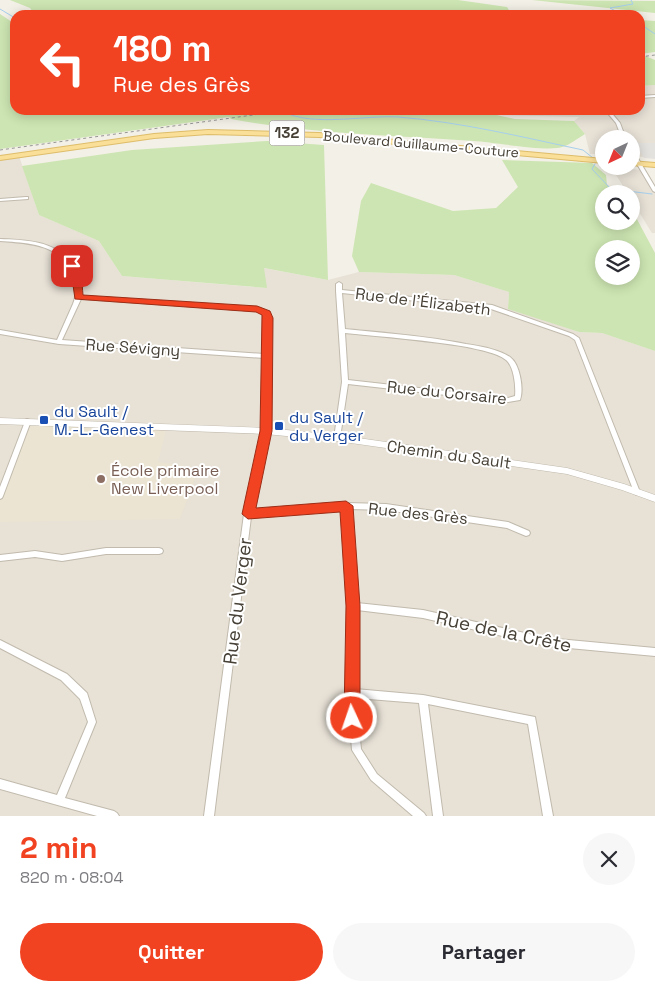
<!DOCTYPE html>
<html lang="fr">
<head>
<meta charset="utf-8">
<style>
  :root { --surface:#fff; --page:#f7f7f7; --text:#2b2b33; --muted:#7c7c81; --accent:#f14321 }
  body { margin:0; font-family:"Space Grotesk",sans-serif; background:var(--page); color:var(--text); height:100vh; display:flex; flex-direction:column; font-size:19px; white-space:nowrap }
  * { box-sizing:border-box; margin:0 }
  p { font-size:16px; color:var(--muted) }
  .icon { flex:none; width:28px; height:28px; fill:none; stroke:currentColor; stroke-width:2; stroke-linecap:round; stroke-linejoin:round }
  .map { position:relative; height:816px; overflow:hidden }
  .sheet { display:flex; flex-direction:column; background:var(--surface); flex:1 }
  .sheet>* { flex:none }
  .top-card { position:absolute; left:10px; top:10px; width:635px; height:105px; border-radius:15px; box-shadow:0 2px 12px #0003; background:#f14321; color:#fff; overflow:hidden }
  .needle { width:32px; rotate:223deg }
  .controls { position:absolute; left:595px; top:130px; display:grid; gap:10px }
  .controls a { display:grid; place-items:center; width:45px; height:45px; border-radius:50%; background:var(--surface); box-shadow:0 2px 12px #0003; font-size:25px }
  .pin { position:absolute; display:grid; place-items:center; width:42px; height:42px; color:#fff; margin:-21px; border-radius:10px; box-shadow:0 2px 8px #0006 }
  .me { position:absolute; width:55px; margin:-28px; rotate:357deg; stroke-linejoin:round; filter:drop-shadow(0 0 4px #0008) }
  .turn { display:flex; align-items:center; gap:18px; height:105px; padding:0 20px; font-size:22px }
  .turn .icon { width:65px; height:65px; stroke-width:2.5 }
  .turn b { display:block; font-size:35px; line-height:42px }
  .round { display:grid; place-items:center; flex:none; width:52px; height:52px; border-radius:26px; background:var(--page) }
  .headline { display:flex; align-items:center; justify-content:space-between; height:85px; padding:0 20px }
  h1 { font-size:30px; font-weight:800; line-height:38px; color:var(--accent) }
  .action { display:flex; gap:10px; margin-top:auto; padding:10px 20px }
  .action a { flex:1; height:58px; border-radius:30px; background:var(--accent); color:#fff; font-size:20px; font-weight:800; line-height:58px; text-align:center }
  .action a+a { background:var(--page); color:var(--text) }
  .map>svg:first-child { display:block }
  .residential { fill:#e7e1d6 }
  .education { fill:#ebe4d2 }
  .green { fill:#cde5b2; fill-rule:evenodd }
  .parking { fill:#e4e2df }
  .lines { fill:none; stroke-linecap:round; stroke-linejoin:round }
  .stream { stroke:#a6cfed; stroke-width:1 }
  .minor-casing { stroke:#c1baad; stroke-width:2 }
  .tertiary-casing { stroke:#c1baad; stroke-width:1 }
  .primary-casing { stroke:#debd6a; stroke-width:2 }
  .minor { fill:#fff; fill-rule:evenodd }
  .tertiary { fill:#fff; fill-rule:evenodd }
  .primary { fill:#fadf99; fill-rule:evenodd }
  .rail { stroke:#969696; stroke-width:1; stroke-dasharray:3 3; stroke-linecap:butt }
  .route { fill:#f14321; stroke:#9d2c15 }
  .transit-dot { fill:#1a4fb4; stroke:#fff; stroke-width:2 }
  .education-dot { fill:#8d6e63; stroke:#fff; stroke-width:2 }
  .labels { text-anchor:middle; stroke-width:4; stroke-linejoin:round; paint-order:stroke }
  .far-street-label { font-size:14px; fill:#464036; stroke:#fff }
  .shield { fill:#fff; stroke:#7e7972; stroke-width:1 }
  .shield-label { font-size:15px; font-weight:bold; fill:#464036 }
  .street-label { font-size:16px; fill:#464036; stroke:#fff }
  .transit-label { font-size:16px; fill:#164399; stroke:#fff; text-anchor:start }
  .education-label { font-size:16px; fill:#785e54; stroke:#fff; text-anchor:start }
  .near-street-label { font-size:19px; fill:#464036; stroke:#fff }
</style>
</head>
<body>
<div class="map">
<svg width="655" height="816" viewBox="0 0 655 816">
  <rect width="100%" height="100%" fill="#f3f0e7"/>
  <g class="residential">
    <path d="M655 85V143L635 144 645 157 631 156V139H604V154H590L585 134 574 121 579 117 502 115V110H640V86Z"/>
    <path d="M19 156 39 215 99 241 122 276 266 288 263 268 328 280 359 272 454 275 509 292 508 308 579 332 602 333 655 351V816H0V158Z"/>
    <path d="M611 167 641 170 655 187V233H652L631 199V194H628Z"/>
  </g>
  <path class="education" d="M28 421 167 426 158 462 199 468 180 519 0 522V496Z"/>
  <g class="green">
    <path d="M10 0H458L507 7 512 15H35L30 8Z"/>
    <path d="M532 0 655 1V13Z"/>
    <path d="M0 14 15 24V110H474L515 119 574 121 585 134C578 138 570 145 562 147 547 152 493 142 474 141 393 135 311 134 231 119L229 117 0 149Z"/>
    <path d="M640 20 655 21V52L640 54Z"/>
    <path d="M645 56 655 60V85L640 86V57Z"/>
    <path d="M267 141 324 145 328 280 264 268 267 288 122 276 99 241 39 215 22 166 132 150Z"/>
    <path d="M502 160 592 163 606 175 607 185 623 194H604V221H631V208L655 253V351L602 333 579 332 508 309 509 292 454 275 359 272 352 256 361 201 371 183 453 211 496 208 518 187ZM604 249H631V276H604Z"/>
  </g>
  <path class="parking" d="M635 143H655V159L644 158Z"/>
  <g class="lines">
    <g class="stream">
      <path d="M0 9 15 18"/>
      <path d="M623 15 610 8 633 4 631 0"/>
      <path d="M640 24 655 34"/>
      <path d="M284 112C313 127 365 115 398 117 461 122 522 137 583 150L593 158"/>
      <path d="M595 164 592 169 611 189 652 194"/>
    </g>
    <g class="minor-casing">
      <g id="minor">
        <path d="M655 95V97L640 98V96Z"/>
        <path d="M605 110H609L620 123 626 139H622L616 123Z"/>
        <path d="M631 149 633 150 655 187V192L653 191 631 154Z"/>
        <path d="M26 197H28V199L0 201V199Z"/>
        <path d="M0 239C29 240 60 241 75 269 79 277 81 286 81 296L257 307 268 312 271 317 269 431 252 511 346 503 386 504 508 522 529 531 530 533 529 535 526 536 507 528 386 510 350 509 357 603 423 610 547 638 655 648V656L547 646 423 618 357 610 355 689 423 695 535 717 553 816H543L528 724 428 704 443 816H433L419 703 356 698 361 749 377 774 424 813 426 816H413L371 780 352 750 347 693 349 606 343 509 251 517 214 816H204L244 514 263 431 264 358 59 344 0 334V330L57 340 73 304C77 295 76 287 73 277 63 244 29 243 0 241ZM81 299 256 311 264 314 265 317 264 354 62 340Z"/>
        <path d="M339 282 342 284V290L492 305 573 334 579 338 640 492 639 494 637 495 635 494 634 492 575 340 569 336 491 309 342 293 345 329C385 333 426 336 466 344 480 346 498 349 510 357 520 364 524 389 520 400L508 402 348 384 340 438 339 440H335L334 438 342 382 336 291V284ZM345 333C385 337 426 340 467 347 479 350 496 352 506 360 514 366 516 387 515 396L508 398 348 380Z"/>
        <path d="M26 419H28L31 421 3 496 2 498 0 499V487Z"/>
        <path d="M106 548H159L162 549 163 551 162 553 159 554H106L62 561 35 557 0 561V555L35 551 62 555Z"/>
        <path d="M0 640 67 674 87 693 96 722 65 798 114 811 117 813 119 816H97L0 789V779L57 795 88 722 80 699 61 680 0 648Z"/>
      </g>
    </g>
    <g class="tertiary-casing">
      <path id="tertiary" d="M0 418 266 428 337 435 567 468 624 484 655 495V502L622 490 567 474 337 441 266 434 0 424Z"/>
    </g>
    <g class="primary-casing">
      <g id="primary">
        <path d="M208 130 319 133 604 159V163L319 137 208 134 154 138 0 160V156L154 134Z"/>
        <path d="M631 161 655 163V167L631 165Z"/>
      </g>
    </g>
    <use href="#minor" class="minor"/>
    <use href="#tertiary" class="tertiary"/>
    <use href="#primary" class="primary"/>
    <g class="rail">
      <path d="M640 57 655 55"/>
      <path d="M0 150 289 110"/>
    </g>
  </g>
  <path class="route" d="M72 263C82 268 82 284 83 295L257 306 270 311 273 318 272 431 256 508 346 501 353 506 360 606V718L358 724 352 726 346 724 344 718 346 606 340 512 248 519 242 514 260 431 262 315 256 312 75 299 72 278 67 266Z"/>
  <g class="transit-dot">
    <rect x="39" y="415" width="10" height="10" rx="2.5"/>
    <rect x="274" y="421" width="10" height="10" rx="2.5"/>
  </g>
  <circle class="education-dot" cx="101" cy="479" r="5"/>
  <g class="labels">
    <g class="far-street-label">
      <text transform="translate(421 144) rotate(5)" y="5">Boulevard Guillaume-Couture</text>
    </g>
    <rect class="shield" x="269.5" y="120.5" width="35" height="25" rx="4"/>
    <g class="shield-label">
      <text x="287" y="138">132</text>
    </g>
    <g class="street-label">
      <text transform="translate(423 301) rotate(7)" y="6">Rue de l'Élizabeth</text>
      <text transform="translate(133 347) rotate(4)" y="6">Rue Sévigny</text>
      <text transform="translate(447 392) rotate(6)" y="6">Rue du Corsaire</text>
      <text transform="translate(449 454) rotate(8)" y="6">Chemin du Sault</text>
      <text transform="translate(418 513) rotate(6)" y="6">Rue des Grès</text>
    </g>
    <g class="transit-label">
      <text x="54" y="417">du Sault /<tspan x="54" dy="18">M.-L.-Genest</tspan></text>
      <text x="289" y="423">du Sault /<tspan x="289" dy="18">du Verger</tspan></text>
    </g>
    <g class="education-label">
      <text x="111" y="476">École primaire<tspan x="111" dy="18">New Liverpool</tspan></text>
    </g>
    <g class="near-street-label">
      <text transform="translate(237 601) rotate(-83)" y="7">Rue du Verger</text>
      <text transform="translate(504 631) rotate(12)" y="7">Rue de la Crête</text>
    </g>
  </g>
</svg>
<div class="controls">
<a><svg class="needle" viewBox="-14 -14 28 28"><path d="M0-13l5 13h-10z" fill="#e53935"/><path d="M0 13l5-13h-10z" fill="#7c7c81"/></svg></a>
<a><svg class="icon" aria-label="search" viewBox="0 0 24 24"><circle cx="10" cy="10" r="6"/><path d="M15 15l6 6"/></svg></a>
<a><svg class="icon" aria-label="layers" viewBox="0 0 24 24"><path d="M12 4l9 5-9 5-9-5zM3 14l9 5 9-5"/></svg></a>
</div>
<div class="pin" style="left:72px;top:266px;background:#d93025"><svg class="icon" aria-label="arrive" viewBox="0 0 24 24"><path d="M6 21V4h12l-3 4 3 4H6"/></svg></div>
<svg class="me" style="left:352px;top:718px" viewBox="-20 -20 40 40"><circle r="17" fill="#f14321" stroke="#fff" stroke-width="3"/><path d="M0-11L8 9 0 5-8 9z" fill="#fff"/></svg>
<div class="top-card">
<div class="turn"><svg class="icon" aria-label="left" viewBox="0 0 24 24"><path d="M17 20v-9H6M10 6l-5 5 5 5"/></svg><div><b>180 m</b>Rue des Grès</div></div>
</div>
</div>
<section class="sheet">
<div class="headline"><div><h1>2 min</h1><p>820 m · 08:04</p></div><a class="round"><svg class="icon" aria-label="close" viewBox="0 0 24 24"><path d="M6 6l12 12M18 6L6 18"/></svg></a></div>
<div class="action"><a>Quitter</a><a>Partager</a></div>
</section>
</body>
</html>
